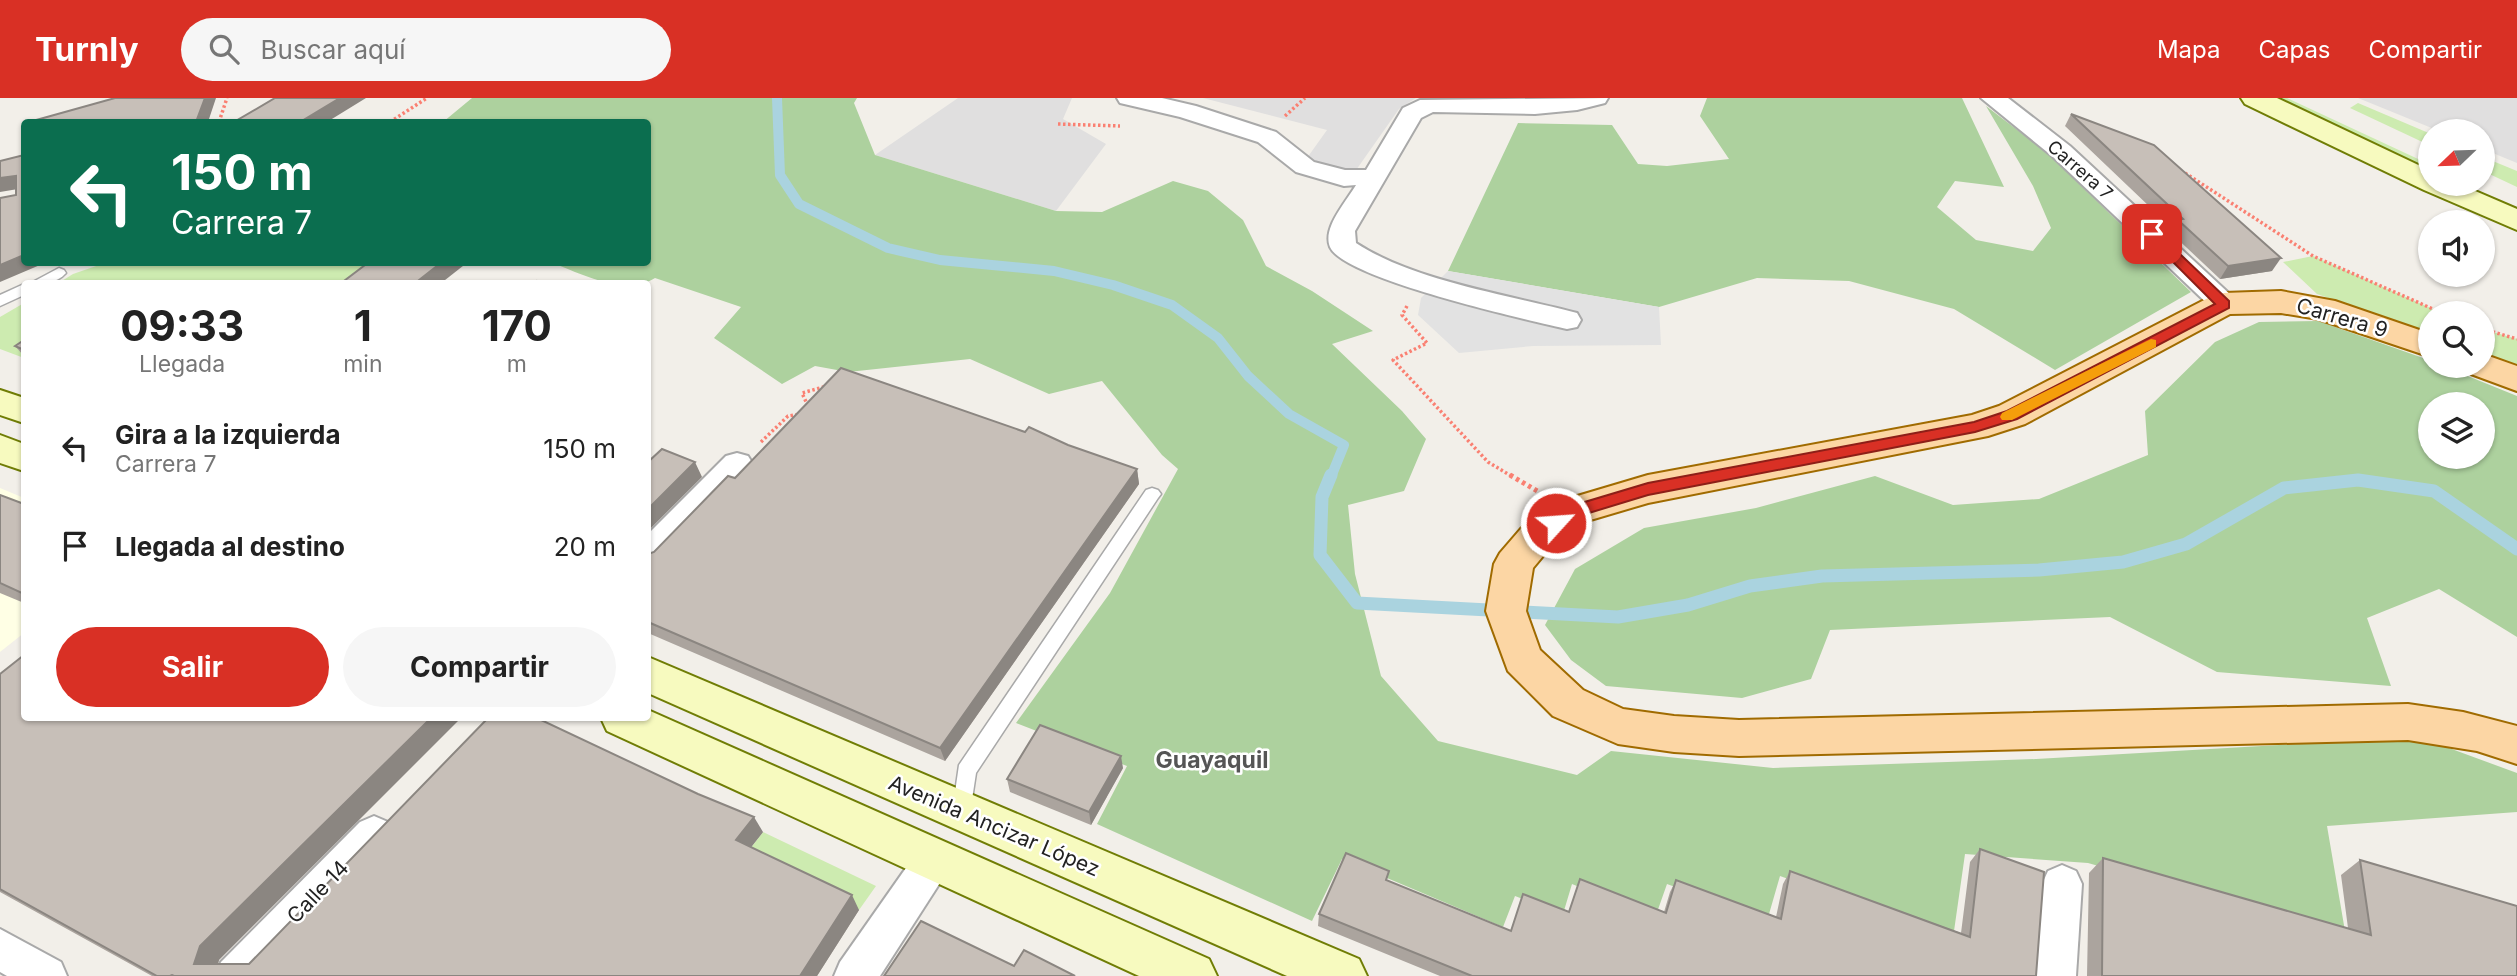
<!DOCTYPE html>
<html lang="es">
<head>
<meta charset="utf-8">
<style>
  :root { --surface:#fff; --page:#f6f6f6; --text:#222; --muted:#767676; --accent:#d93025 }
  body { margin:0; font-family:Inter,sans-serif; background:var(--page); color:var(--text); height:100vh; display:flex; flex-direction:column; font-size:26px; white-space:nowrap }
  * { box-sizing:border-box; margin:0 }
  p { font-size:23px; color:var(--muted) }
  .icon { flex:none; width:38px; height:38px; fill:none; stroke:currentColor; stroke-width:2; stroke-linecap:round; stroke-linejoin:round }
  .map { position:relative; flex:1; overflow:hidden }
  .sheet { position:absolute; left:21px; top:182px; width:630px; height:441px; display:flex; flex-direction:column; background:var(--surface); border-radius:7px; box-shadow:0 2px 5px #0004 }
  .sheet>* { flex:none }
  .guide { position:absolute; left:21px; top:21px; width:630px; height:147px; border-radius:7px; box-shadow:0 2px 5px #0004; background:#0b6e4f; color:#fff; overflow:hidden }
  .needle { width:46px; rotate:247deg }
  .buttons { position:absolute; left:2418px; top:21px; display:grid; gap:14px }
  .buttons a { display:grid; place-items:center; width:77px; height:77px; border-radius:50%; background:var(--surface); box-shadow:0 2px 5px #0004; font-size:35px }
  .pin { position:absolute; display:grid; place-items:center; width:60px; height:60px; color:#fff; margin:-30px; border-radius:14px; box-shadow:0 4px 10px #0006 }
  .me { position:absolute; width:77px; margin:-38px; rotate:64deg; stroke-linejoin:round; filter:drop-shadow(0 0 5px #0008) }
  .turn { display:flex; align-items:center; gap:24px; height:147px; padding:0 35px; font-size:32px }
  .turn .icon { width:91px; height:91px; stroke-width:2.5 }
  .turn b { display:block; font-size:49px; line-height:60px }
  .eta { display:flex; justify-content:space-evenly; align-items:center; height:119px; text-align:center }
  .eta b { font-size:42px; font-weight:700; line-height:49px }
  .primary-button { display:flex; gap:14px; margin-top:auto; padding:14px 35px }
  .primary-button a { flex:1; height:80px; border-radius:42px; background:var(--accent); color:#fff; font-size:28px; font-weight:700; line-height:80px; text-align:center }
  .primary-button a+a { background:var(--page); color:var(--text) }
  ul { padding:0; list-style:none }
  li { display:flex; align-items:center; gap:21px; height:98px; padding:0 35px }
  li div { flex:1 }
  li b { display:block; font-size:26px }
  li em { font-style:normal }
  header { display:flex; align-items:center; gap:42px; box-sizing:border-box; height:98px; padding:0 35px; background:var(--accent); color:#fff }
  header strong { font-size:33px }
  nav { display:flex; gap:38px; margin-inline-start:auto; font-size:24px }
  .search { width:490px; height:63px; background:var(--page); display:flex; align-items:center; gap:18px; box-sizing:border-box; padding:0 24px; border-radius:38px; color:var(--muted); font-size:26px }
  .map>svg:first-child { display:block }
  .residential { fill:#e0dfdf }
  .education { fill:#ffffe5 }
  .grass { fill:#cdebb0 }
  .forest { fill:#add19e; fill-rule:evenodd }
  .parking { fill:#e2e2e2 }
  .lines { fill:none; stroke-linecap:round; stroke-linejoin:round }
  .stream-far1 { stroke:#aad3df; stroke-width:10 }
  .stream { stroke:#aad3df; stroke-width:13 }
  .lane-casing { stroke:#a9a9a9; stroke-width:3 }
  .street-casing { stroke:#a9a9a9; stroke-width:4 }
  .secondary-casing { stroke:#707d05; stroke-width:4 }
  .primary-casing { stroke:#a06b00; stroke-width:4 }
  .path-far1 { stroke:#fa8072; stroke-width:3.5; stroke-dasharray:2.5 2.5; stroke-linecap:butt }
  .path { stroke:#fa8072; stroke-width:5; stroke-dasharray:3.5 3.5; stroke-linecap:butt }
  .lane { fill:#fff; fill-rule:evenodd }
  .street { fill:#fff; fill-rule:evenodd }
  .secondary { fill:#f7fabf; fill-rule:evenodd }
  .primary { fill:#fcd6a4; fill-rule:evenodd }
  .wall { fill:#aba49e }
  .shaded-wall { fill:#8b8681 }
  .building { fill:#c7bfb8; stroke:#8b8681; stroke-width:2 }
  .route { fill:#d93025; stroke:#8d1f18; stroke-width:2 }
  .slow { fill:#f59e0b }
  .labels { text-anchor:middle; stroke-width:5; stroke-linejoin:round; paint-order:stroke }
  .far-street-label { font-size:18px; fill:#222; stroke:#fff }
  .street-label { font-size:21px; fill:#222; stroke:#fff }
  .neighbourhood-label { font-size:23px; font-weight:bold; fill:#555; stroke:#fff }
</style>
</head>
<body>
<header>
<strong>Turnly</strong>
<div class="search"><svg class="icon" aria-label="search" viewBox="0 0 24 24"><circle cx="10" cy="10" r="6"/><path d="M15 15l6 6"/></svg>Buscar aquí</div>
<nav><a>Mapa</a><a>Capas</a><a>Compartir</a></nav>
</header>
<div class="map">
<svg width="2517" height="878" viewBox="0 0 2517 878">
  <rect width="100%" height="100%" fill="#f2efe9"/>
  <g class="residential">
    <path d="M958 0H1072L1063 21 1106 46 1056 113 875 57Z"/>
    <path d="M1203 0H1416L1399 11 1354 75 1307 60 1327 32Z"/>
    <path d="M2358 0H2517V65L2483 51V33H2439Z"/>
  </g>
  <path class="education" d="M0 390 24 400V535L0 554Z"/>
  <g class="grass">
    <path d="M2274 0H2287L2431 67V74Z"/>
    <path d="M2358 5 2431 36V48L2350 10Z"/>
    <path d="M2483 59 2517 73V89L2483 73Z"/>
    <path d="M2313 158 2442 215H2431V236L2317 196 2283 164Z"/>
    <path d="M105 165H377L358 185 57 186 73 176Z"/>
    <path d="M24 205V260L0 251V219Z"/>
    <path d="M2483 231 2517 241V268L2483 255Z"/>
    <path d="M763 734 876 788 859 812 783 776 689 830Z"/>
  </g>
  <g class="forest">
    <path d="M472 0H857L854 5 875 57 1056 113 1102 114 1173 83 1208 93 1243 122 1266 168 1312 193 1373 233 1332 246 1402 313 1426 341 1404 393 1348 407 1355 476 1381 578 1438 643 1577 677 1611 653 1773 670 2036 661 2419 639 2517 675V714L2327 728 2346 839 2088 765 1965 756 1953 840 1780 778 1767 823 1667 786 1655 820 1572 786 1563 816 1515 798 1503 829 1342 761 1312 823 1097 726 1127 668 1016 625 1110 495 1178 371 1162 357 1102 283 1049 296 970 261 848 274 815 268 782 286 714 240 741 209 655 180C626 199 581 176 553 165L648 164V24H443Z"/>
    <path d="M1707 0H1962L2004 89 1955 83 1937 109 1976 142 2033 153 2051 130 2033 88 1986 8 2046 54 2191 194 2055 272 1954 211 1849 183 1757 180 1659 209 1448 173 1518 25 1612 27 1638 66 1667 68 1729 61 1700 18Z"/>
    <path d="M2318 223 2426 261 2431 263V268H2443L2517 298V539L2439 491 2367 520 2391 588 2217 574 2110 519 1830 532 1811 581 1742 600 1606 588 1571 562 1545 527 1575 471 1644 430 1756 410 1875 378 1953 407 2039 401 2148 357 2145 313 2215 244 2259 224ZM2483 306V359H2431V306Z"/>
  </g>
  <path class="parking" d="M1448 173 1659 209 1661 247 1533 248 1459 255 1418 217 1421 200Z"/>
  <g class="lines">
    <path class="stream-far1" d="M777 0 780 77 799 106 888 150 940 162 1054 173 1113 187 1172 207 1218 240 1248 278 1289 316 1344 347 1331 379"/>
    <path class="stream" d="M1331 377 1322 399 1320 457 1357 505 1618 519 1688 507 1750 488 1822 478 2039 472 2123 464 2186 446 2284 390 2358 382 2434 393 2517 451"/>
    <g class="lane-casing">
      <g id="lane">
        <path d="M59 170 64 172 66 175C56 186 43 186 29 186Z"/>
        <path d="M24 186V197L0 208V197Z"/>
        <path d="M1152 390 1158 392 1161 396 1158 400 976 675 969 721 962 724 955 721 952 715 959 667 1146 392Z"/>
      </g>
    </g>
    <g class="street-casing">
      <g id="street">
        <path d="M1117 0H1162L1196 8 1276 34 1314 64 1345 72H1366L1403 10 1420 2 1608 0 1605 5 1577 12 1535 16 1433 14 1421 20 1355 133 1356 145C1414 183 1509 197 1577 215L1581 222 1577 229 1567 231C1528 222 1344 181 1330 149 1322 130 1346 104 1356 87L1344 88 1296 74 1258 44 1180 19 1120 5Z"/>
        <path d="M1981 0H2008L2070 48 2234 200 2238 206 2234 212 2224 215 2214 212 2052 58Z"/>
        <path d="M737 355 748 358 753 366 748 374 660 466 648 470V436L726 358Z"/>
        <path d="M374 718 388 724 394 736 388 748 265 878H215L221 864 360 724Z"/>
        <path d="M934 745 948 750 954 763 880 878H834L840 864 920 750Z"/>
        <path d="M2062 767 2076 773 2082 786 2076 878H2034L2042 786 2048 773Z"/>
        <path d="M0 831 61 864 67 878H7L0 874Z"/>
      </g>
    </g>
    <g class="secondary-casing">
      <g id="secondary">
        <path d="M2241 0H2277L2431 73V86H2459L2517 111V132L2424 92 2245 6Z"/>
        <path d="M0 292 24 300V325L0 317Z"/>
        <path d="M0 337 24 346V373L0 365Z"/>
        <path d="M648 559 1359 861 1367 878H1287L648 595Z"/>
        <path d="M648 612 1209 861 1217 878H1139L607 633 601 620H648Z"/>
      </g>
    </g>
    <g class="primary-casing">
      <g id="primary">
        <path d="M2281 193 2335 203 2431 236V259L2318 221 2281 215 2230 216 2025 326 1988 338 1648 405 1587 423 1553 446 1533 470 1526 513 1540 552 1583 592 1623 611 1674 618 1739 622 2408 606 2463 614 2517 628V666L2477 653 2408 642 1739 658 1674 654 1618 646 1553 618 1508 573 1486 513 1494 466 1500 455 1525 426 1561 403 1574 399 1648 377 1972 317 1999 308 2212 198 2224 195Z"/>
        <path d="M2483 256 2517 268V293L2471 276 2466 268H2483Z"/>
      </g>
    </g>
    <g class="path-far1">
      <path d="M1285 18 1305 0"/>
      <path d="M219 24 227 0"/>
      <path d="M390 24 427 0"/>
      <path d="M1058 26 1120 28"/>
      <path d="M2185 75 2313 158 2442 215"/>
      <path d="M1407 208 1402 217 1427 245 1393 262 1488 364 1513 379"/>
      <path d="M2483 231 2517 241"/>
      <path d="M808 308 802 295 827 288"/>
      <path d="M761 344 788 318 801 316"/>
    </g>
    <path class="path" d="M1510 377 1539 394"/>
    <use href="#lane" class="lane"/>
    <use href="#street" class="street"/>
    <use href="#secondary" class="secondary"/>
    <use href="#primary" class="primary"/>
  </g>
  <g class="wall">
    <path d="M2071 16 2272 173 2220 181 2170 134 2172 130 2065 28Z"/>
    <path d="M24 242V258L15 248Z"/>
    <path d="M1025 334 1068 347 1137 371 1139 386 945 663 648 535V456L654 454 735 380Z"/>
    <path d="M0 397 24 406V505L0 495Z"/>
    <path d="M0 576 219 862 218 866H249L763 734 751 749 859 812 817 878H152L0 794Z"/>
    <path d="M1123 670 1091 727 1010 694 1007 681Z"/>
    <path d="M1980 751 2036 878H1440L1318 828 1319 816 1388 783 1511 833 1569 814 1580 781 1664 814 1670 794 1676 782 1776 819 1783 786 1790 773 1961 835 1970 764Z"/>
    <path d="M2103 760 2348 830 2341 777 2360 762 2517 878H2087L2089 775Z"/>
  </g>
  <g class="shaded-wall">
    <path d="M205 0H216L208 24H196Z"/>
    <path d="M340 0H366L327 24H300Z"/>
    <path d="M16 78 24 90 0 94V80Z"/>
    <path d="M24 157V164H47L0 184V167Z"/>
    <path d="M2281 160 2272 173 2220 181 2228 168Z"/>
    <path d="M442 164H468L440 186H414Z"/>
    <path d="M695 364 702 379 648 433V411Z"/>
    <path d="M1137 371 1139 386 945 663 940 650Z"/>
    <path d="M431 620H461L219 862 214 878 194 866 200 848Z"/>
    <path d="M1121 658 1123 670 1091 727 1089 714Z"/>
    <path d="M754 719 763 734 745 757 736 742Z"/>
    <path d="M852 797 859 812 817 878H800Z"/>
  </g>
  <g class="building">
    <path d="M115 0H205L196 24H29Z"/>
    <path d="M275 0H340L300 24H234Z"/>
    <path d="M2071 16 2154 47 2281 160 2228 168 2178 122 2183 121Z"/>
    <path d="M24 57V157L0 167V100L16 97V78L0 80V63Z"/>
    <path d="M369 164H442L414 186H340Z"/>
    <path d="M537 183 545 186H534Z"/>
    <path d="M24 242V252L15 248Z"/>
    <path d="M841 270 1025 334 1029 329 1068 347 1137 371 940 650 648 524V456L654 454 728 378 735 380Z"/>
    <path d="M662 351 695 364 648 411V364Z"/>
    <path d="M0 397 24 406V496L0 485Z"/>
    <path d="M24 557V620H431L200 848 194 866H249L488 620H537L698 696 754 719 736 742 852 797 800 878H174L172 877 170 878H157L0 791V576Z"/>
    <path d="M1040 627 1121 658 1089 714 1007 681Z"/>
    <path d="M1980 751 2044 774 2036 878H1472L1319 816 1346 755 1389 773 1386 782 1511 833 1523 796 1569 814 1580 781 1666 815 1676 782 1781 821 1790 773 1970 839Z"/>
    <path d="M2103 760 2371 837 2360 762 2517 808V878H2102Z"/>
    <path d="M921 823 1014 868 1024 852 1075 878H884Z"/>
  </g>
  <path class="route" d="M2152 133 2157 134 2229 203V210L2017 321 1975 334 1648 397 1579 418 1556 431 1548 425 1568 409 1648 385 1974 324 2007 313 2215 206 2148 139 2146 136Z"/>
  <path class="slow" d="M2151 241 2156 242V249L2012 322H2002L2000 319 2002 315Z"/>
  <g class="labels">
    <g class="far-street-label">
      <text transform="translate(2080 72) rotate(41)" y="6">Carrera 7</text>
    </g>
    <g class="street-label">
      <text transform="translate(2342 220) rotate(16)" y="7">Carrera 9</text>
      <text transform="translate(994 728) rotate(23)" y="7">Avenida Ancizar López</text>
      <text transform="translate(318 794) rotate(-46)" y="7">Calle 14</text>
    </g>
    <g class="neighbourhood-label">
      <text x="1212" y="670">Guayaquil</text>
    </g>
  </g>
</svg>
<div class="buttons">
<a><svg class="needle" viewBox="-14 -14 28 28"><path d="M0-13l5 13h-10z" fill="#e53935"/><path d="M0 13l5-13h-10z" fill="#767676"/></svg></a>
<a><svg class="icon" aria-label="sound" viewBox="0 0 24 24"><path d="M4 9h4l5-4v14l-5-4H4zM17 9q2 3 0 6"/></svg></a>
<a><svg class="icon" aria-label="search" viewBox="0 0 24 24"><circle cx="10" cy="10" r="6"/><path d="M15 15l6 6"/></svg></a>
<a><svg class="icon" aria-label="layers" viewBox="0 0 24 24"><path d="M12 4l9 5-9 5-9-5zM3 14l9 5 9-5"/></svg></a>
</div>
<div class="pin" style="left:2152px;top:136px;background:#d93025"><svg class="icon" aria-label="arrive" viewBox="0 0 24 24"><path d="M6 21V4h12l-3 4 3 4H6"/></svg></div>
<svg class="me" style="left:1556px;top:425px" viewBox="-20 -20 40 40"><circle r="17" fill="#d93025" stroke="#fff" stroke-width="3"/><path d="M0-11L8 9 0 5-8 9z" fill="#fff"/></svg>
<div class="guide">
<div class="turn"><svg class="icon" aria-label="left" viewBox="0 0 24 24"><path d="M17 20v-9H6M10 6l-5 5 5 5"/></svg><div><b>150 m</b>Carrera 7</div></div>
</div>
<section class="sheet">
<div class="eta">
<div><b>09:33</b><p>Llegada</p></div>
<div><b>1</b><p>min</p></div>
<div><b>170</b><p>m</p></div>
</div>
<ul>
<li><svg class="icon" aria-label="left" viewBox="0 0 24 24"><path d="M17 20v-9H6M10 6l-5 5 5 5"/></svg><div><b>Gira a la izquierda</b><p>Carrera 7</p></div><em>150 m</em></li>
<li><svg class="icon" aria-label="arrive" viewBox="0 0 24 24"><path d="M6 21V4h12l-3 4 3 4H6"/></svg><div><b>Llegada al destino</b></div><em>20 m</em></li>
</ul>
<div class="primary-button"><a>Salir</a><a>Compartir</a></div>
</section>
</div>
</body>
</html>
